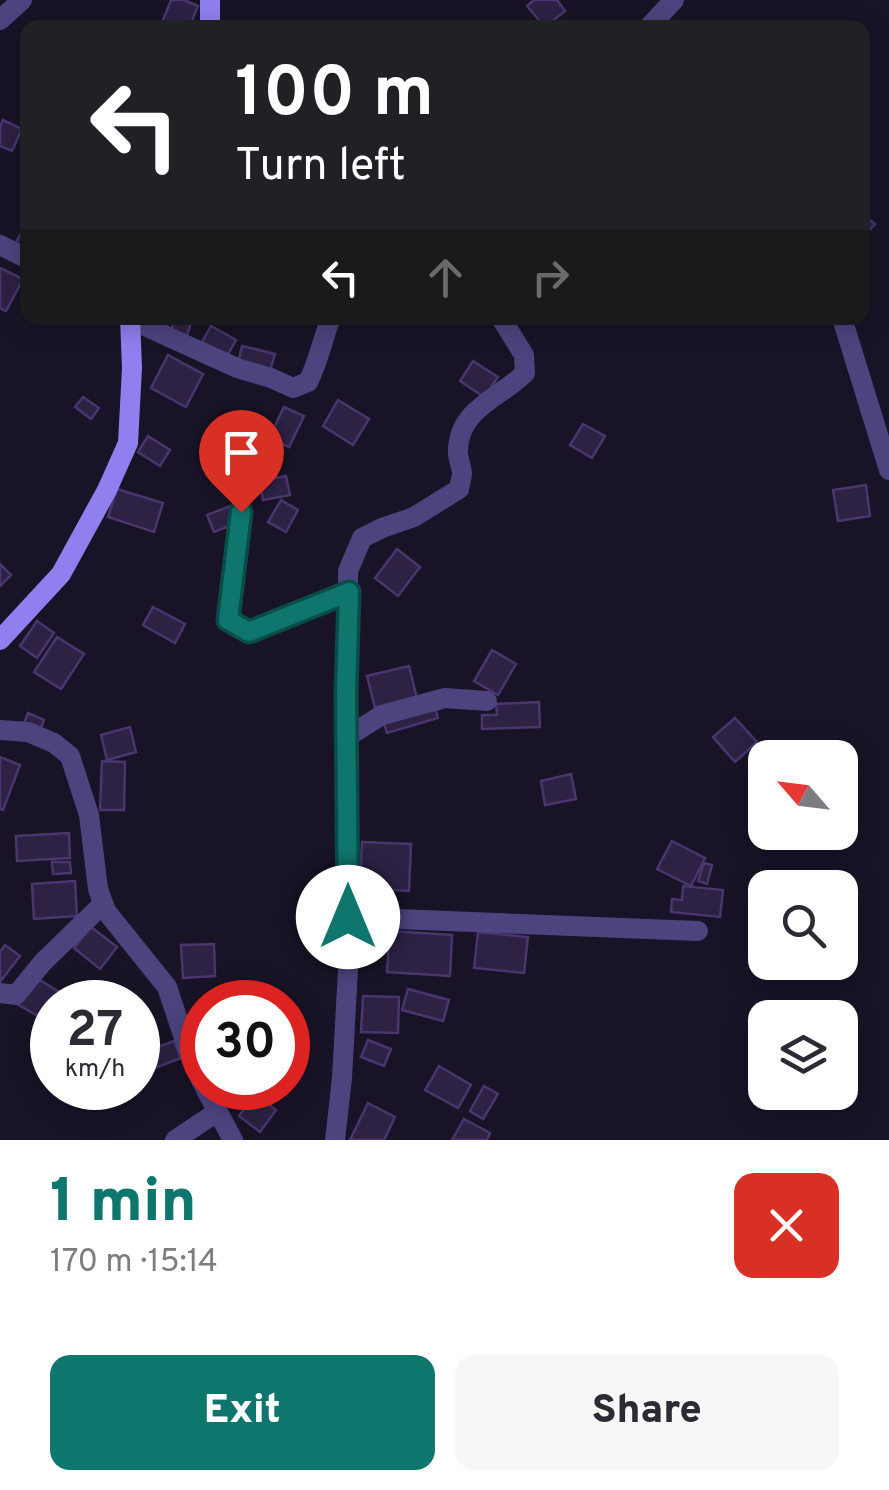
<!DOCTYPE html>
<html lang="en">
<head>
<meta charset="utf-8">
<style>
  :root { --surface:#fff; --page:#f7f7f7; --text:#2b2b33; --muted:#7c7c81; --accent:#0f766e }
  body { margin:0; font-family:Overpass,sans-serif; background:var(--page); color:var(--text); height:100vh; display:flex; flex-direction:column; font-size:38px; white-space:nowrap }
  * { box-sizing:border-box; margin:0 }
  p { font-size:32px; color:var(--muted) }
  .icon { flex:none; width:55px; height:55px; fill:none; stroke:currentColor; stroke-width:2; stroke-linecap:round; stroke-linejoin:round }
  .map { position:relative; height:1140px; overflow:hidden }
  .sheet { display:flex; flex-direction:column; background:var(--surface); flex:1 }
  .sheet>* { flex:none }
  .guide { position:absolute; left:20px; top:20px; width:850px; height:305px; border-radius:20px; box-shadow:0 5px 25px #0003; background:#202124; color:#fff; overflow:hidden }
  .needle { width:65px; rotate:298deg }
  .controls { position:absolute; left:748px; top:740px; display:grid; gap:20px }
  .controls a { display:grid; place-items:center; width:110px; height:110px; border-radius:20px; background:var(--surface); box-shadow:0 5px 25px #0003; font-size:50px }
  .speed { position:absolute; left:30px; top:980px; display:flex; gap:20px; font-size:50px; font-weight:700; text-align:center }
  .speed>* { display:grid; place-content:center; width:130px; height:130px; border-radius:50%; background:var(--surface); box-shadow:0 5px 25px #0003; line-height:1 }
  .speed small { font-size:25px; font-weight:400 }
  .speed .limit { border:15px solid #d22; background:#fff; color:#111 }
  .pin { position:absolute; display:grid; place-items:center; width:85px; height:85px; color:#fff; margin:-102px -42px; border-radius:50% 50% 50% 0; rotate:-45deg; box-shadow:0 0 10px #0007 }
  .pin .icon { rotate:45deg }
  .me { position:absolute; width:110px; margin:-55px; rotate:0deg; stroke-linejoin:round; filter:drop-shadow(0 0 8px #0008) }
  .turn { display:flex; align-items:center; gap:35px; height:210px; padding:0 50px; font-size:45px }
  .turn .icon { width:130px; height:130px; stroke-width:2.5 }
  .turn b { display:block; font-size:70px; line-height:85px }
  .lanes { display:flex; align-items:center; height:95px; padding:0 50px; background:#0003; justify-content:center; gap:50px; direction:ltr }
  .lanes .off { opacity:.35 }
  .round { display:grid; place-items:center; flex:none; width:105px; height:105px; border-radius:20px; background:var(--page) }
  .overview { display:flex; align-items:center; justify-content:space-between; height:170px; padding:0 50px }
  h1 { font-size:60px; font-weight:800; line-height:75px; color:var(--accent) }
  .button { display:flex; gap:20px; margin-top:auto; padding:20px 50px }
  .button a { flex:1; height:115px; border-radius:20px; background:var(--accent); color:#fff; font-size:40px; font-weight:800; line-height:115px; text-align:center }
  .button a+a { background:var(--page); color:var(--text) }
  .map>svg:first-child { display:block }
  .building { fill:#2d2144; stroke:#48366d; stroke-width:2.5 }
  .lines { fill:none; stroke-linecap:round; stroke-linejoin:round }
  .minor { stroke:#4d447f; stroke-width:20 }
  .secondary { stroke:#907fef; stroke-width:20 }
  .route-casing { stroke:#0a4d48; stroke-width:25 }
  .route { stroke:#0f766e; stroke-width:18 }
</style>
</head>
<body>
<div class="map">
<svg width="889" height="1140" viewBox="0 0 889 1140">
  <rect width="100%" height="100%" fill="#181326"/>
  <g class="building">
    <path d="M171 0H184L198 6 189 28H167L161 25Z"/>
    <path d="M534 0H557L565 11 545 27 527 6Z"/>
    <path d="M3 120 22 129 12 151 0 146V127Z"/>
    <path d="M862 214 875 224 862 238Z"/>
    <path d="M28 221V250L15 244Z"/>
    <path d="M0 268 23 279 6 311 0 308Z"/>
    <path d="M175 318H193L186 338 170 333Z"/>
    <path d="M211 326 236 340 227 356 202 342Z"/>
    <path d="M242 346 275 354 270 371 238 363Z"/>
    <path d="M168 355 203 374 186 407 151 388Z"/>
    <path d="M473 361 498 377 484 397 460 381Z"/>
    <path d="M83 397 99 408 91 419 75 407Z"/>
    <path d="M338 400 369 419 353 445 323 426Z"/>
    <path d="M284 407 304 416 289 447 269 438Z"/>
    <path d="M583 424 605 436 592 458 570 445Z"/>
    <path d="M148 436 170 450 160 466 138 452Z"/>
    <path d="M286 476 290 495 263 500 260 481Z"/>
    <path d="M866 485 870 516 838 521 833 490Z"/>
    <path d="M117 489 163 503 154 532 108 517Z"/>
    <path d="M281 500 298 510 286 532 268 522Z"/>
    <path d="M233 505 235 524 214 532 207 515Z"/>
    <path d="M397 549 420 567 398 596 375 578Z"/>
    <path d="M0 564 11 575 0 586Z"/>
    <path d="M153 607 185 624 175 643 143 625Z"/>
    <path d="M37 621 54 633 37 658 20 646Z"/>
    <path d="M57 637 84 654 61 689 34 672Z"/>
    <path d="M492 650 516 664 498 695 474 681Z"/>
    <path d="M409 666 418 702 376 712 367 676Z"/>
    <path d="M539 702 540 727 482 729V715H497L496 704Z"/>
    <path d="M434 704 438 718 387 733 383 720Z"/>
    <path d="M28 713 44 720 39 733 23 726Z"/>
    <path d="M735 718 757 742 735 762 713 737Z"/>
    <path d="M130 727 136 752 107 760 101 735Z"/>
    <path d="M0 757 20 765 3 810 0 809Z"/>
    <path d="M102 761 125 762 124 810H100Z"/>
    <path d="M571 774 576 799 545 805 541 781Z"/>
    <path d="M69 833 70 858 17 861 16 836Z"/>
    <path d="M672 841 705 858 691 886 657 869Z"/>
    <path d="M362 842 411 844 409 891 360 888Z"/>
    <path d="M52 862H70L71 873 53 874Z"/>
    <path d="M704 863 712 865 707 884 698 881Z"/>
    <path d="M75 881 77 916 34 919 32 884Z"/>
    <path d="M683 886 723 890 720 917 671 912 672 899 682 900Z"/>
    <path d="M91 927 117 947 100 969 74 948Z"/>
    <path d="M390 931 452 935 450 976 387 972Z"/>
    <path d="M478 932 528 937 524 973 474 968Z"/>
    <path d="M214 944 215 976 183 978 181 945Z"/>
    <path d="M5 945 20 956 0 982V952Z"/>
    <path d="M33 976 71 999 69 1002H52V1024L17 1004Z"/>
    <path d="M408 989 449 1000 443 1021 402 1010Z"/>
    <path d="M363 996 399 997 398 1033 361 1032Z"/>
    <path d="M368 1040 391 1049 384 1066 361 1057Z"/>
    <path d="M174 1041 181 1058 150 1070 143 1052Z"/>
    <path d="M439 1066 471 1085 458 1108 425 1090Z"/>
    <path d="M484 1086 498 1094 483 1119 470 1111Z"/>
    <path d="M226 1088H260L240 1105Z"/>
    <path d="M255 1094 276 1110 260 1132 239 1116Z"/>
    <path d="M368 1103 395 1117 384 1140H350Z"/>
    <path d="M464 1119 490 1133 487 1140H452Z"/>
  </g>
  <g class="lines">
    <g class="minor">
      <path d="M0 20 22 0"/>
      <path d="M648 28 674 0"/>
      <path d="M0 245 28 259"/>
      <path d="M127 318 237 368 271 378 293 388 308 382C319 361 322 340 331 318"/>
      <path d="M842 318 889 470"/>
      <path d="M241 512 228 620 249 633 349 592"/>
      <path d="M0 730 28 732 54 743 70 756 89 815 98 889 106 911 167 987 190 1056 202 1082"/>
      <path d="M347 737 382 715 445 698 487 701"/>
      <path d="M348 917 698 931"/>
      <path d="M0 993 16 995 43 962 103 904"/>
      <path d="M205 1088 233 1140"/>
      <path d="M175 1140 217 1112"/>
      <path d="M335 1140 342 1078 348 969V571L362 538 382 528 414 517 459 489C460 483 462 478 462 473 461 464 457 457 458 449 460 408 500 398 525 373L524 355 501 318"/>
    </g>
    <g class="secondary">
      <path d="M210 0V28"/>
      <path d="M0 640 61 574 107 490 128 443 132 368 130 318"/>
    </g>
  </g>
  <g class="lines">
    <g class="route-casing">
      <path id="route" d="M241 512 228 620 249 632 349 592 346 693 348 917"/>
    </g>
    <use href="#route" class="route"/>
  </g>
</svg>
<div class="controls">
<a><svg class="needle" viewBox="-14 -14 28 28"><path d="M0-13l5 13h-10z" fill="#e53935"/><path d="M0 13l5-13h-10z" fill="#7c7c81"/></svg></a>
<a><svg class="icon" aria-label="search" viewBox="0 0 24 24"><circle cx="10" cy="10" r="6"/><path d="M15 15l6 6"/></svg></a>
<a><svg class="icon" aria-label="layers" viewBox="0 0 24 24"><path d="M12 4l9 5-9 5-9-5zM3 14l9 5 9-5"/></svg></a>
</div>
<div class="speed"><div>27<small>km/h</small></div><div class="limit">30</div></div>
<div class="pin" style="left:241px;top:512px;background:#d93025"><svg class="icon" aria-label="arrive" viewBox="0 0 24 24"><path d="M6 21V4h12l-3 4 3 4H6"/></svg></div>
<svg class="me" style="left:348px;top:917px" viewBox="-20 -20 40 40"><circle r="19" fill="#fff"/><path d="M0-13L10 11 0 6-10 11z" fill="#0f766e"/></svg>
<div class="guide">
<div class="turn"><svg class="icon" aria-label="left" viewBox="0 0 24 24"><path d="M17 20v-9H6M10 6l-5 5 5 5"/></svg><div><b>100 m</b>Turn left</div></div>
<div class="lanes"><svg class="icon" aria-label="left" viewBox="0 0 24 24"><path d="M17 20v-9H6M10 6l-5 5 5 5"/></svg><svg class="icon off" aria-label="ahead" viewBox="0 0 24 24"><path d="M12 20V5M6 11l6-6 6 6"/></svg><svg class="icon off" aria-label="right" viewBox="0 0 24 24"><path d="M7 20v-9h11M14 6l5 5-5 5"/></svg></div>
</div>
</div>
<section class="sheet">
<div class="overview"><div><h1>1 min</h1><p>170 m · 15:14</p></div><a class="round" style="background:#d93025;color:#fff"><svg class="icon" aria-label="close" viewBox="0 0 24 24"><path d="M6 6l12 12M18 6L6 18"/></svg></a></div>
<div class="button"><a>Exit</a><a>Share</a></div>
</section>
</body>
</html>
